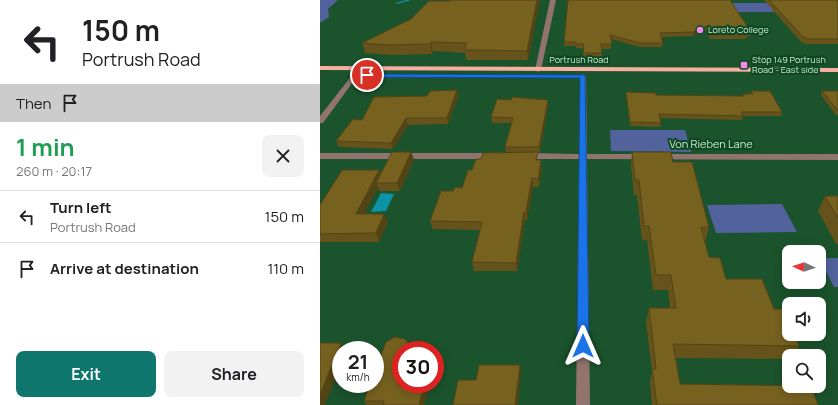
<!DOCTYPE html>
<html lang="en">
<head>
<meta charset="utf-8">
<style>
  :root { --surface:#fff; --page:#f2f2f2; --text:#202124; --muted:#757577; --line:#e0e0e0; --accent:#0f766e }
  body { margin:0; font-family:Manrope,sans-serif; background:var(--page); color:var(--text); height:100vh; display:flex; flex-direction:column; font-size:15px; white-space:nowrap }
  * { box-sizing:border-box; margin:0 }
  p { font-size:13px; color:var(--muted) }
  .icon { flex:none; width:22px; height:22px; fill:none; stroke:currentColor; stroke-width:2; stroke-linecap:round; stroke-linejoin:round }
  .map { position:relative; flex:1; overflow:hidden }
  .details { display:flex; flex-direction:column; background:var(--surface); width:320px }
  .details>* { flex:none }
  .guide { background:#fff; color:var(--text); overflow:hidden }
  .needle { width:26px; rotate:274deg }
  .buttons { position:absolute; left:462px; top:245px; display:grid; gap:8px }
  .buttons a { display:grid; place-items:center; width:44px; height:44px; border-radius:8px; background:var(--surface); box-shadow:0 2px 10px #0003; font-size:20px }
  .speed { position:absolute; left:12px; top:341px; display:flex; gap:8px; font-size:20px; font-weight:700; text-align:center }
  .speed>* { display:grid; place-content:center; width:52px; height:52px; border-radius:50%; background:var(--surface); box-shadow:0 2px 10px #0003; line-height:1 }
  .speed small { font-size:10px; font-weight:400 }
  .speed .limit { border:6px solid #d22; background:#fff; color:#111 }
  .pin { position:absolute; display:grid; place-items:center; width:34px; height:34px; color:#fff; margin:-17px; border:2px solid #fff; border-radius:50%; box-shadow:0 1px 4px #0007 }
  .me { position:absolute; width:44px; margin:-22px; rotate:0deg; stroke-linejoin:round; filter:drop-shadow(0 0 3px #0008) }
  .turn { display:flex; align-items:center; gap:14px; height:84px; padding:0 16px; font-size:18px }
  .turn .icon { width:52px; height:52px; stroke-width:2.5 }
  .turn b { display:block; font-size:28px; line-height:34px }
  .then { display:flex; align-items:center; height:38px; padding:0 16px; background:#0003; gap:8px; font-size:15px }
  .round { display:grid; place-items:center; flex:none; width:42px; height:42px; border-radius:8px; background:var(--page) }
  .overview { display:flex; align-items:center; justify-content:space-between; height:68px; padding:0 16px }
  h1 { font-size:24px; font-weight:700; line-height:30px; color:#1e9e55 }
  .cta { display:flex; gap:8px; margin-top:auto; padding:8px 16px }
  .cta a { flex:1; height:46px; border-radius:8px; background:var(--accent); color:#fff; font-size:16px; font-weight:700; line-height:46px; text-align:center }
  .cta a+a { background:var(--page); color:var(--text) }
  ul { padding:0; list-style:none }
  li { display:flex; align-items:center; gap:12px; height:52px; padding:0 16px; border-top:1px solid var(--line) }
  li div { flex:1 }
  li b { display:block; font-size:15px }
  li em { font-style:normal }
  main { display:flex; flex:1; min-height:0 }
  .map>svg:first-child { display:block }
  .green { fill:#51629c }
  .water { fill:#0c93a6 }
  .lines { fill:none; stroke-linecap:round; stroke-linejoin:round }
  .stream { fill:#0c93a6; fill-rule:evenodd }
  .minor { fill:#92746e; fill-rule:evenodd }
  .highway { fill:#f8b0a3; fill-rule:evenodd }
  .wall { fill:#65531b }
  .shaded-wall { fill:#534416 }
  .building { fill:#76611f; stroke:#534416 }
  .route { fill:#1a73e8; stroke:#114b97 }
  .poi-dot { fill:#f688ed; stroke:#0d4822; stroke-width:1.5 }
  .labels { text-anchor:middle; stroke-width:4; stroke-linejoin:round; paint-order:stroke }
  .far-poi-label { font-size:9px; fill:#cce9d1; stroke:#0d4822; text-anchor:start }
  .far-street-label { font-size:9px; fill:#cce9d1; stroke:#0d4822 }
  .street-label { font-size:11px; fill:#cce9d1; stroke:#0d4822 }
</style>
</head>
<body>
<main>
<section class="details">
<div class="guide">
<div class="turn"><svg class="icon" aria-label="left" viewBox="0 0 24 24"><path d="M17 20v-9H6M10 6l-5 5 5 5"/></svg><div><b>150 m</b>Portrush Road</div></div>
<div class="then">Then<svg class="icon" aria-label="arrive" viewBox="0 0 24 24"><path d="M6 21V4h12l-3 4 3 4H6"/></svg></div>
</div>
<div class="overview"><div><h1>1 min</h1><p>260 m · 20:17</p></div><a class="round"><svg class="icon" aria-label="close" viewBox="0 0 24 24"><path d="M6 6l12 12M18 6L6 18"/></svg></a></div>
<ul>
<li><svg class="icon" aria-label="left" viewBox="0 0 24 24"><path d="M17 20v-9H6M10 6l-5 5 5 5"/></svg><div><b>Turn left</b><p>Portrush Road</p></div><em>150 m</em></li>
<li><svg class="icon" aria-label="arrive" viewBox="0 0 24 24"><path d="M6 21V4h12l-3 4 3 4H6"/></svg><div><b>Arrive at destination</b></div><em>110 m</em></li>
</ul>
<div class="cta"><a>Exit</a><a>Share</a></div>
</section>
<div class="map">
<svg width="518" height="405" viewBox="0 0 518 405">
  <rect width="100%" height="100%" fill="#1b532c"/>
  <g class="green">
    <path d="M0 0H18L8 9 9 17 0 23Z"/>
    <path d="M411 3H457L465 12H417Z"/>
    <path d="M290 130H365L371 152 291 151Z"/>
    <path d="M462 204 477 232 396 233 387 205Z"/>
    <path d="M499 258H518V287H514Z"/>
  </g>
  <path class="water" d="M61 193 74 194 66 211 51 212Z"/>
  <g class="lines">
    <path class="stream" d="M86 0H91L77 4 76 3Z"/>
    <g class="minor">
      <path d="M230 0H236L221 70 218 72 215 70Z"/>
      <path d="M35 73 38 75 3 123H0V116L33 74Z"/>
      <path d="M263 74 266 76 267 154H518V160L267 159 270 405H256L259 159H204L200 156 204 153 259 154 260 76Z"/>
      <path d="M0 153H176L180 156 176 159H0Z"/>
    </g>
    <path class="highway" d="M0 66 518 68V72L0 70Z"/>
  </g>
  <g class="wall">
    <path d="M220 0 208 60H149L146 59 145 53 113 51 112 54 72 55 45 53 42 43 130 1Z"/>
    <path d="M248 0 431 32 430 36H427L426 39H390L386 30 373 36 341 37 343 43 342 47H320L291 39V49H281L282 57H263L264 48H256V46H244Z"/>
    <path d="M444 0H518V44H486L481 42Z"/>
    <path d="M137 90 138 97 128 124 88 125 73 149 19 147 16 141 107 96Z"/>
    <path d="M431 91 462 112 461 116H423L422 120 340 118 341 123 340 127 310 126 306 96V92L336 95 422 96 423 94H430Z"/>
    <path d="M502 91H518V115H516L501 95Z"/>
    <path d="M228 105 220 152H186L185 147 192 123H172L171 117Z"/>
    <path d="M91 152 94 160 80 191H59L58 187 44 214 68 222 59 242H0V205L59 170 61 174Z"/>
    <path d="M312 152 353 162 389 227 385 242 389 257 406 279 454 309 479 346 473 356H469V359L356 358 360 384 498 405H332L330 382 332 372 326 322 329 308H350L348 290H333L327 240H322L317 195H314L311 166Z"/>
    <path d="M218 160 222 168 219 187H213L207 220H205L197 271H154L152 262 160 230 113 229 110 221 133 191Z"/>
    <path d="M505 196H518V244H516L498 211Z"/>
    <path d="M81 384H110L104 405H47L44 401Z"/>
  </g>
  <g class="shaded-wall">
    <path d="M217 0H220L208 60 207 51Z"/>
    <path d="M386 26V30L373 36 374 32Z"/>
    <path d="M111 42 113 51 112 54 110 44Z"/>
    <path d="M137 90 138 97 128 124 127 118Z"/>
    <path d="M228 100V105L220 152 219 147Z"/>
    <path d="M86 118 88 125 73 149 71 143Z"/>
    <path d="M91 152 94 160 80 191 77 183Z"/>
    <path d="M221 160 222 168 219 187 218 179Z"/>
    <path d="M59 170 62 178 56 183 58 187 40 222 36 214Z"/>
    <path d="M212 178 213 187 207 220 206 212Z"/>
    <path d="M204 212 205 220 197 271 196 263Z"/>
    <path d="M64 214 68 222 59 242 56 233Z"/>
    <path d="M21 343 25 350H21V364L5 405H0V395Z"/>
    <path d="M91 346 93 350H89Z"/>
    <path d="M200 365 201 373 198 405H195Z"/>
    <path d="M104 384H110L104 405H99Z"/>
  </g>
  <g class="building">
    <path d="M131 0H217L207 51 147 50 144 49 147 43 111 42 110 44 69 45 42 43 91 19 109 1H130Z"/>
    <path d="M248 0H410L431 32H425L427 35H390L386 26 374 32 340 33 343 43H320L290 35 292 44H281L282 53H263L264 44H256V42H244Z"/>
    <path d="M449 0H518V39H488L483 37Z"/>
    <path d="M137 90 127 118H86L71 143 16 141 33 119 42 120 54 97 107 96 110 91Z"/>
    <path d="M431 91H450L462 112H421L423 116 339 114 341 123 310 122 306 92 336 93V95L424 96 423 94H433Z"/>
    <path d="M502 91H518V111Z"/>
    <path d="M192 97 228 100 219 147H185L193 118 171 117 177 99 191 100Z"/>
    <path d="M72 152H91L77 183H56Z"/>
    <path d="M218 152 216 160H221L218 179 212 178 206 212H204L196 263 152 262 162 222 110 221 121 191H133L135 187 142 188 148 170H152L156 159H161L163 153Z"/>
    <path d="M312 152H351L353 162H372L389 227H381L389 257 400 258 406 279H442L454 309H465L469 319V334H475L479 346 353 344 360 384 491 386 498 405H337L332 369H336L329 308H356L351 275H336L329 226H324L319 180H315Z"/>
    <path d="M22 170H59L36 214H64L56 233 0 234V205Z"/>
    <path d="M505 196H518V218Z"/>
    <path d="M75 337 85 339 91 346 89 350H81V384H104L99 405H63L64 401H44L50 384H55V371L66 342Z"/>
    <path d="M0 343H21L0 395Z"/>
    <path d="M159 365H200L195 405H133L138 380H156Z"/>
  </g>
  <path class="route" d="M45 74 265 75 269 346 268 350 263 351 259 350 257 346 260 78 47 77H45Z"/>
  <g class="poi-dot">
    <circle cx="380" cy="30" r="4"/>
    <rect x="420" y="61" width="8" height="8" rx="2"/>
  </g>
  <g class="labels">
    <g class="far-poi-label">
      <text x="388" y="33">Loreto College</text>
      <text x="432" y="63">Stop 149 Portrush<tspan x="432" dy="10">Road - East side</tspan></text>
    </g>
    <g class="far-street-label">
      <text x="259" y="63">Portrush Road</text>
    </g>
    <g class="street-label">
      <text x="391" y="148">Von Rieben Lane</text>
    </g>
  </g>
</svg>
<div class="buttons">
<a><svg class="needle" viewBox="-14 -14 28 28"><path d="M0-13l5 13h-10z" fill="#e53935"/><path d="M0 13l5-13h-10z" fill="#757577"/></svg></a>
<a><svg class="icon" aria-label="sound" viewBox="0 0 24 24"><path d="M4 9h4l5-4v14l-5-4H4zM17 9q2 3 0 6"/></svg></a>
<a><svg class="icon" aria-label="search" viewBox="0 0 24 24"><circle cx="10" cy="10" r="6"/><path d="M15 15l6 6"/></svg></a>
</div>
<div class="speed"><div>21<small>km/h</small></div><div class="limit">30</div></div>
<div class="pin" style="left:47px;top:75px;background:#d93025"><svg class="icon" aria-label="arrive" viewBox="0 0 24 24"><path d="M6 21V4h12l-3 4 3 4H6"/></svg></div>
<svg class="me" style="left:263px;top:346px" viewBox="-20 -20 40 40"><path d="M0-17L14 15 0 8-14 15z" fill="#1a73e8" stroke="#fff" stroke-width="4"/></svg>
</div>
</main>
</body>
</html>
